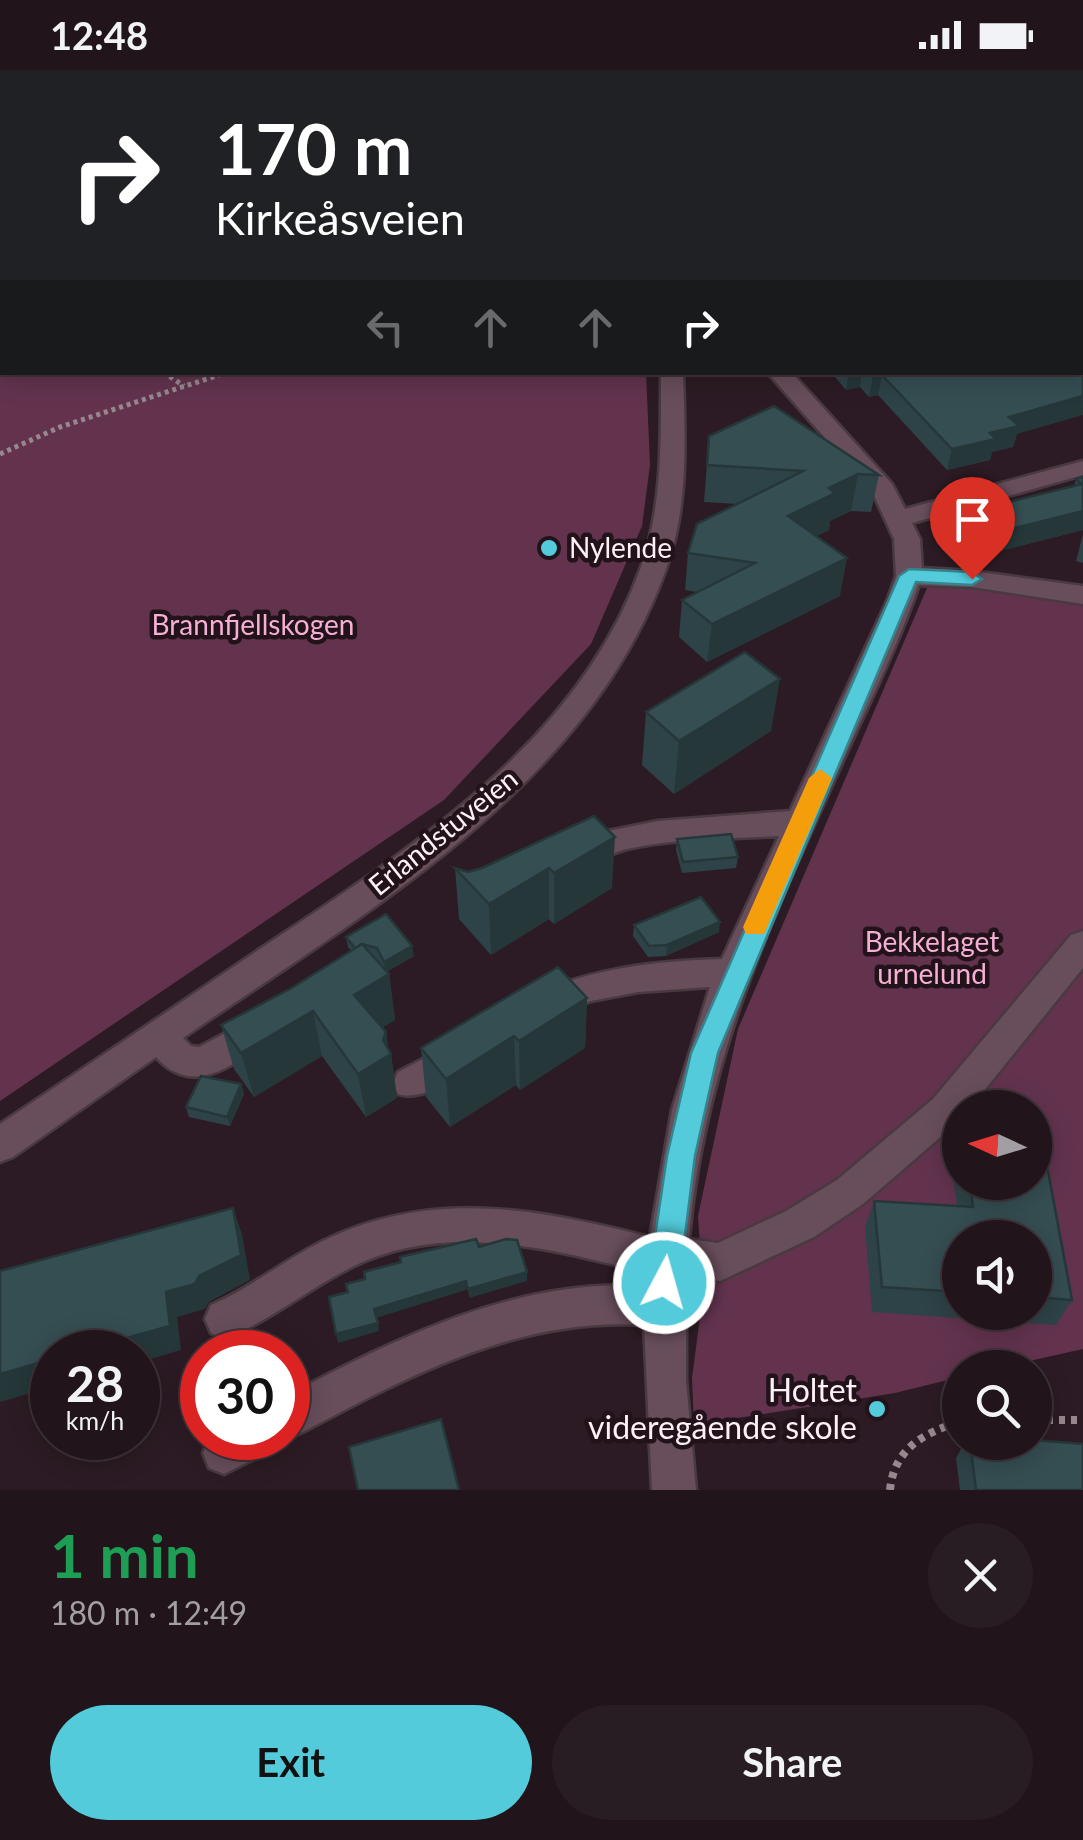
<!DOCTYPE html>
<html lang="en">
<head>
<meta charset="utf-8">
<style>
  :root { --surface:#21141b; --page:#291d24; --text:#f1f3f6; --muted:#a29ea3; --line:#3e333a; --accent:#53cbdb }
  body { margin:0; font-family:Lato,sans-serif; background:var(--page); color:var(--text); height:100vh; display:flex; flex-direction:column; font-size:38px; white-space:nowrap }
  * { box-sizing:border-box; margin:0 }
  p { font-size:32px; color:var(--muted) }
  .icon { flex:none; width:55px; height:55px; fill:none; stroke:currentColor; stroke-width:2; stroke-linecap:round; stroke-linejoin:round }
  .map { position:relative; height:1420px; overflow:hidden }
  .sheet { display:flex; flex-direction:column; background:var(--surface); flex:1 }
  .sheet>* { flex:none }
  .top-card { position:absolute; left:0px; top:0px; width:1085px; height:305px; box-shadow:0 5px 25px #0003,0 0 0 2px var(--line); background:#202124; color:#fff; overflow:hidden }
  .needle { width:65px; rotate:274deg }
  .buttons { position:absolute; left:942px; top:1020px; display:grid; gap:20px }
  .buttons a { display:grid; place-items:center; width:110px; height:110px; border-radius:50%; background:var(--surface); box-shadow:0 5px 25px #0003,0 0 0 2px var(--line); font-size:50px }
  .speed { position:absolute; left:30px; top:1260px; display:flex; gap:20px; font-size:50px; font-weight:700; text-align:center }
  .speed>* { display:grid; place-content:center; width:130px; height:130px; border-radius:50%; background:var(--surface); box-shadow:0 5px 25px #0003,0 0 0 2px var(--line); line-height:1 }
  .speed small { font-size:25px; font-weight:400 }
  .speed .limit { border:15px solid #d22; background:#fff; color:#111 }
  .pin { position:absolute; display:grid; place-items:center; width:85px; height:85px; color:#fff; margin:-102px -42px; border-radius:50% 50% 50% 0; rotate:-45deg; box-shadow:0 0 10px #0007 }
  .pin .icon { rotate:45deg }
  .me { position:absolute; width:110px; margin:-55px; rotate:6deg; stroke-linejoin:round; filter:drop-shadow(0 0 8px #0008) }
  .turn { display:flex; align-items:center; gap:35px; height:210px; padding:0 50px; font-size:45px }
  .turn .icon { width:130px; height:130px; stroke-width:2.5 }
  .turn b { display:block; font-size:70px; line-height:85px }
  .lanes { display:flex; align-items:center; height:95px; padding:0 50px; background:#0003; justify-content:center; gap:50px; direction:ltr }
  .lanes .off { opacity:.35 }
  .round { display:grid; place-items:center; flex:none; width:105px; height:105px; border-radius:52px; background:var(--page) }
  .head { display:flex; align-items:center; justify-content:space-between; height:170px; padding:0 50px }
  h1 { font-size:60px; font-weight:700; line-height:75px; color:#1e9e55 }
  .action { display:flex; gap:20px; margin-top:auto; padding:20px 50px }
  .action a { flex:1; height:115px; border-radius:60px; background:var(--accent); color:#111; font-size:40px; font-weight:700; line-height:115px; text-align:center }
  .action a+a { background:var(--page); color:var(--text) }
  .status { display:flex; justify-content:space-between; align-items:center; height:70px; padding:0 50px; background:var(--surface); direction:ltr }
  .status svg { height:28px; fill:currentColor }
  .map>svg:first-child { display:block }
  .green { fill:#63334e; fill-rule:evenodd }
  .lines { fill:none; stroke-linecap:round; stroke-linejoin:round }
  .minor-casing { stroke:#493941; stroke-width:5 }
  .path-far2 { stroke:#97888f; stroke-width:4; stroke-dasharray:2.5 2.5; stroke-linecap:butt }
  .path-far1 { stroke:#97888f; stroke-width:5; stroke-dasharray:4 4; stroke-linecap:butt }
  .path { stroke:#97888f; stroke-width:8; stroke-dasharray:6 6; stroke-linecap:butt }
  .minor { fill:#684e5b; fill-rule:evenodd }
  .wall { fill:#2e4347; fill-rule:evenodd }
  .shaded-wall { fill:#253739 }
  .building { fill:#354e52; stroke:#253739; stroke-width:2.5 }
  .route { fill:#53cbdb; stroke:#36848e; stroke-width:2.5 }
  .slow { fill:#f59e0b }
  .poi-dot { fill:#53cbdb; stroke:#22121a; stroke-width:4 }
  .labels { text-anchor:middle; stroke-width:9; stroke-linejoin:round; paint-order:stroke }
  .poi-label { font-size:28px; fill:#fdf0f6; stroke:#22121a; text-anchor:start }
  .park-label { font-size:28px; fill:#f6afd4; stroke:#22121a }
  .street-label { font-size:28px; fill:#fdf0f6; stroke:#22121a }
  .near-poi-label { font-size:32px; fill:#fdf0f6; stroke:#22121a; text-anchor:end }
</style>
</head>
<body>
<div class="status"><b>12:48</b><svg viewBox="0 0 49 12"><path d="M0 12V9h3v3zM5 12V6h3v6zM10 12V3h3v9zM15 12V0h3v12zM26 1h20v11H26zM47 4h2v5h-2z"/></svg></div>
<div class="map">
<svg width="1083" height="1420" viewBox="0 0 1083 1420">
  <rect width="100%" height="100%" fill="#2c1b24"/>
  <g class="green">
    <path d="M0 0H608L2 2V302L646 303 650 395 642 456 591 574 444 730 0 1031Z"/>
    <path d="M930 511 1083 532V1279L1003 1297 960 1298V1307L895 1323 694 1355 692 1308 703 1224 698 1146 738 959ZM960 1038H1035V1112H960ZM960 1168H1035V1242H960Z"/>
  </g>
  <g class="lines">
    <g class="minor-casing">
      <g id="minor">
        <path d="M618 0H634L635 2H619Z"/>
        <rect x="1082" y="88" width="1" height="10"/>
        <path d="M661 302H683C685 368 689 436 666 499 587 719 366 841 183 968L191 976 199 977 261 944 273 949 278 959 273 969C234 992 195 1030 156 987L13 1087 0 1092V1054C84 998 167 942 251 885 402 784 577 677 641 497 663 435 661 368 661 302Z"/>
        <path d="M767 302H791L892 414 905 439 1083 391V405L912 453 920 469 922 498 972 501 1083 516V534L972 517 919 515C899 573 872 627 847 682 774 844 704 989 689 1169L718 1173 786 1141 837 1110 933 1029 1071 865 1083 861V898L970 1038H960L959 1051 863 1134 814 1167 720 1211 686 1206V1310L696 1420H652L644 1255C520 1247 410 1305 303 1362L288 1368H287L288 1325C399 1267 517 1208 646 1216L647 1203C552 1179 445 1150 352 1197 308 1219 271 1250 225 1269L211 1263 205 1249 211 1235C251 1218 284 1190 323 1171 431 1118 539 1139 650 1167L672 1040 710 917 638 922 591 931 544 949 532 945 527 935 532 925C594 898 654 891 722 889L779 766C728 769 677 768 627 779 607 784 587 799 567 793L562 784 567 775 603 762 658 751 790 741 887 531 896 506 894 469 872 421Z"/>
        <path d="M457 971 469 975 475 986C464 1007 421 1032 398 1024L393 1013 398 1002Z"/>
        <path d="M209 1368H272L266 1383 224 1404 209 1398 203 1383Z"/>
      </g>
    </g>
    <g class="path-far2">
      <path d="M118 2 126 0"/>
      <path d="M413 2 435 0"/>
      <path d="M481 2 486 0"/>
    </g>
    <g class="path-far1">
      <path d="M163 302 184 316"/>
      <path d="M0 384 60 357 228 302"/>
    </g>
    <g class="path">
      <path d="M1035 1350H1083"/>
      <path d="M890 1420C894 1379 923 1363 960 1352"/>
    </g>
    <use href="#minor" class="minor"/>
  </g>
  <g class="wall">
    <path d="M831 302H1082L1017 364 1013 377 992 382 990 390 947 400 878 325 869 327 860 317 846 320Z"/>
    <path d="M709 366 879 405 871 442 851 441 830 451 829 460 816 466 840 526 707 592 679 567 682 530 697 522 685 520 688 483 738 434 704 432Z"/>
    <path d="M1083 407V460L981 486 975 460 980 439 1074 416 1076 409Z"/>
    <path d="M1083 464V493L1076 491Z"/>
    <path d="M646 642 771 661 674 724 642 695Z"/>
    <path d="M594 746 612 818 554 854 549 849 491 885 459 849 455 798 468 802 482 798Z"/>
    <path d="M677 769 738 787 736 798 682 803 676 780Z"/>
    <path d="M634 855 719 862 666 886 648 887 633 866Z"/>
    <path d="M346 867 414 886 386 902 389 904 395 950 381 958 386 962 388 979 391 984 397 1028 366 1047 322 986 254 1027 234 999 221 955 290 919 351 881 348 877Z"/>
    <path d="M587 928 585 978 520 1020 516 1015 450 1057 426 1027 421 978Z"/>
    <path d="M241 1014 244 1024 230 1056 189 1047 186 1037Z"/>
    <path d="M960 1092V1112H1035L1072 1230 1056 1255 872 1242 865 1157 874 1131 957 1136 953 1107ZM960 1168H1035V1242H960Z"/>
    <path d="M965 1372H1035L1083 1420H960L956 1388Z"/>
  </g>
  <g class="shaded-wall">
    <path d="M849 302H862L860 317 846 320Z"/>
    <path d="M882 305 878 325 869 327 873 307Z"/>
    <path d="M1083 315V345L1017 364 1013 377 992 382 990 390 947 400 952 379 990 363 1009 347Z"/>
    <path d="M858 404 851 441 830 451 829 460 783 484 788 446 829 418Z"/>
    <path d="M1083 441V460L981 486 987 465Z"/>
    <path d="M847 488 840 526 707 592 712 554Z"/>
    <path d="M780 609 771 661 674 724 679 671Z"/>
    <path d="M615 767 612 818 554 854V803Z"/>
    <path d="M549 798V849L491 885 489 834Z"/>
    <path d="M720 852 719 862 666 886 667 875Z"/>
    <path d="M412 876 414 886 386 902 384 892Z"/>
    <path d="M389 904 395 950 362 970 354 925Z"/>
    <path d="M587 928 585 978 520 1020 519 971Z"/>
    <path d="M313 941 322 986 254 1027 241 983Z"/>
    <path d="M386 962 389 985 391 984 397 1028 366 1047 358 1004 383 970Z"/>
    <path d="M514 966 516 1015 450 1057 446 1009Z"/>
    <path d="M241 1014 244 1024 230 1056 227 1047Z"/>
    <path d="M233 1138 242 1164 250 1210 209 1232 205 1239 177 1247 181 1280 138 1293V1282H75L166 1222Z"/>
    <path d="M527 1202V1211L469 1228 468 1219Z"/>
    <path d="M466 1211V1220L376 1248 374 1239Z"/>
    <path d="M378 1253 379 1261 338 1273 336 1264Z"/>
    <path d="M52 1289V1317L0 1332V1304Z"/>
  </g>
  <g class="building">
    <path d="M654 0H1083V59L1082 2H653Z"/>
    <path d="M1083 115V326L1009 347 1019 356 990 363 996 369 952 379 882 305 873 307 869 302H1082Z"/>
    <path d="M774 336 879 405 858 404 829 418 835 423 788 446 847 488 712 554 682 530 755 493 688 483 697 454 803 401 707 395 709 366Z"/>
    <path d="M1083 407V441L987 465 980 439 1082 414 1076 409Z"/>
    <path d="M745 582 780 609 679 671 646 642Z"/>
    <path d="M594 746 615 767 554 803 549 798 489 834 455 798 468 802 482 798Z"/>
    <path d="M731 764 738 787 683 792 677 769Z"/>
    <path d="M701 827 720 852 667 875 649 876 634 855Z"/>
    <path d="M386 844 412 876 384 892 377 878 362 874 355 878 346 867Z"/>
    <path d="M362 874 389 904 354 925 386 962 383 970 391 984 358 1004 313 941 241 983 221 955 290 919Z"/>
    <path d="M558 897 587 928 519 971 514 966 446 1009 421 978Z"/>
    <path d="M201 1006 241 1014 227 1047 186 1037Z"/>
    <path d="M1035 1084 1045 1085 1072 1230 1035 1227V1168H960V1222L882 1217 874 1131 973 1137 970 1112H1035Z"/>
    <path d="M233 1138 241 1185 199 1206 195 1214 166 1222 170 1256 75 1282H52V1289L0 1304V1201Z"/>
    <path d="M476 1169 479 1177 506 1169 517 1170 527 1202 468 1219 466 1211 374 1239 378 1253 336 1264 329 1227 348 1222 346 1214 365 1209 364 1202 401 1192 400 1187Z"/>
    <path d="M441 1349 459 1420H358L349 1377Z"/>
    <path d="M1035 1370 1083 1374V1420H976L970 1372H1035Z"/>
  </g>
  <path class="route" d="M909 499 972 502 982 509 972 515 916 512 718 983 695 1086 679 1213 674 1224 664 1228 653 1224 648 1213 667 1086 691 983 899 506Z"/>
  <path class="slow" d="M820 699 832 708 767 857 764 864H746L743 857 809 708Z"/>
  <g class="poi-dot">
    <circle cx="549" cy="478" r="10"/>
    <circle cx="877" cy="1339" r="10"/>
  </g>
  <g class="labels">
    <g class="poi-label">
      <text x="569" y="488">Nylende</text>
    </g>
    <g class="park-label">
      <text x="253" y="565">Brannfjellskogen</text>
      <text x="932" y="882">Bekkelaget<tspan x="932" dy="32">urnelund</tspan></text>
    </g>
    <g class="street-label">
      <text transform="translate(443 762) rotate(-39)" y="10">Erlandstuveien</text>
    </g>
    <g class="near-poi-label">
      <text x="857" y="1332">Holtet<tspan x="857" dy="37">videregående skole</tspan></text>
    </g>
  </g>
</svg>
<div class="buttons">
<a><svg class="needle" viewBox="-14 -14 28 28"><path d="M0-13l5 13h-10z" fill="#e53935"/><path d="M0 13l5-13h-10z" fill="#a29ea3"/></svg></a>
<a><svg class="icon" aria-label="sound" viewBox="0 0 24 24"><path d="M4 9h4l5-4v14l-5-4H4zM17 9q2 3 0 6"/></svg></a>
<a><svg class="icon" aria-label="search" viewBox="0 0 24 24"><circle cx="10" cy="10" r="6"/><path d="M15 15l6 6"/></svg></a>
</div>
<div class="speed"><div>28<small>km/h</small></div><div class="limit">30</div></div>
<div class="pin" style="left:972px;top:509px;background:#d93025"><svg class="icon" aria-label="arrive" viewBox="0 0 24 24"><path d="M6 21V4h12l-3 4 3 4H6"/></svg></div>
<svg class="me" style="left:664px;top:1213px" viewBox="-20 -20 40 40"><circle r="17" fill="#53cbdb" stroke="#fff" stroke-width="3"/><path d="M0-11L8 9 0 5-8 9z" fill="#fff"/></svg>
<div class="top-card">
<div class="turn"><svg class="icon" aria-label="right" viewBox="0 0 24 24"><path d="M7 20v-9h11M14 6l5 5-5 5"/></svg><div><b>170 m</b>Kirkeåsveien</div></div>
<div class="lanes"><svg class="icon off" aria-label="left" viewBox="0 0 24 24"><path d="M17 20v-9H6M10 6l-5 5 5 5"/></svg><svg class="icon off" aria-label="ahead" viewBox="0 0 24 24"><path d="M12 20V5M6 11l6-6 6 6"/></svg><svg class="icon off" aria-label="ahead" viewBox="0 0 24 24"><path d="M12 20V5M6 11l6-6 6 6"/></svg><svg class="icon" aria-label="right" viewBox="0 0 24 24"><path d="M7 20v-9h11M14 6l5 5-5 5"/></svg></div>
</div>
</div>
<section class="sheet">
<div class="head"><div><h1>1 min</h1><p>180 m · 12:49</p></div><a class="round"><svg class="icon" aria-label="close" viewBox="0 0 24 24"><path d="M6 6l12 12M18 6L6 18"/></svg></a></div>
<div class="action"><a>Exit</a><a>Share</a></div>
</section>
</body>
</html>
